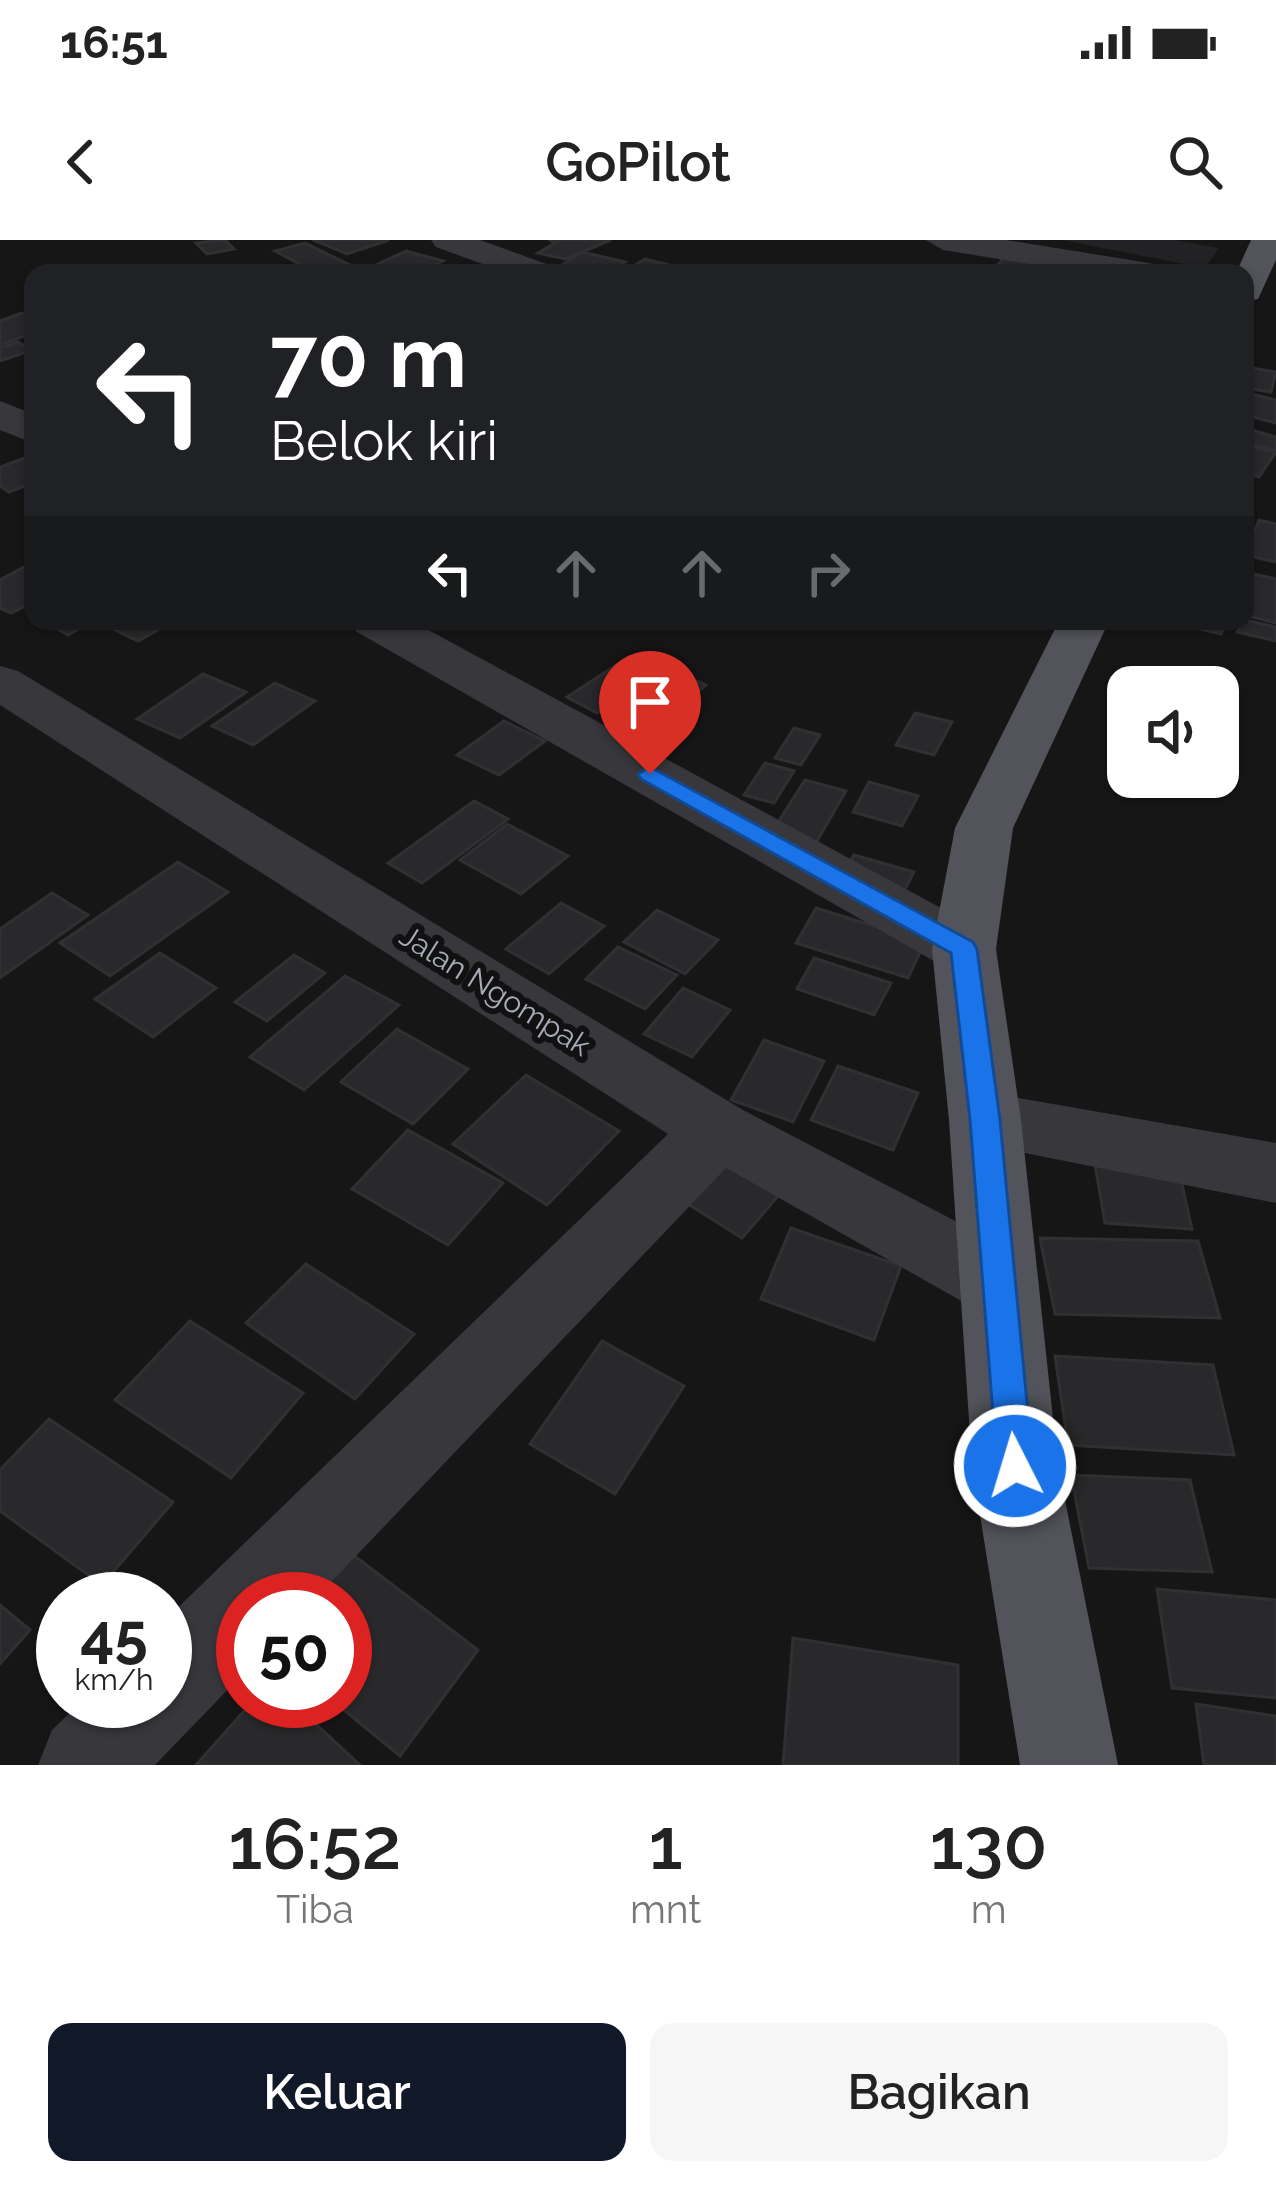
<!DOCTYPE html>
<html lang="id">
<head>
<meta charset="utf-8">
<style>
  :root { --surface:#fff; --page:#f6f6f6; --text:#222; --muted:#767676; --accent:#111827 }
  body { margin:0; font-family:Raleway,sans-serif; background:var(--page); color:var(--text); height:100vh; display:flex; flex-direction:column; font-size:45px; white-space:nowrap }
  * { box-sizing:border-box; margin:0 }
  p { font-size:39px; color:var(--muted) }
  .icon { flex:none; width:66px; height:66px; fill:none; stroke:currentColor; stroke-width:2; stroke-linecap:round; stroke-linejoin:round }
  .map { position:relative; height:1525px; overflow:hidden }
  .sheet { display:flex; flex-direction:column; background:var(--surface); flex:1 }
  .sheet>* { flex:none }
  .banner { position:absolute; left:24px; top:24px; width:1230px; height:366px; border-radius:24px; box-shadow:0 3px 9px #0004; background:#202124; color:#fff; overflow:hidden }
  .controls { position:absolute; left:1107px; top:426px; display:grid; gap:24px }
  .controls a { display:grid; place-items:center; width:132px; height:132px; border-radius:24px; background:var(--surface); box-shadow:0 3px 9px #0004; font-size:60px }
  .speed { position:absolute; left:36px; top:1332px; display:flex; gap:24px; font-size:60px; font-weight:700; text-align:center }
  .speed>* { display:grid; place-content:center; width:156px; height:156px; border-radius:50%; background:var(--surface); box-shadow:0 3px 9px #0004; line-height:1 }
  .speed small { font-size:30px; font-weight:400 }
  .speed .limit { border:18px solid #d22; background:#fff; color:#111 }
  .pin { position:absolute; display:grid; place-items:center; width:102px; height:102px; color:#fff; margin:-123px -51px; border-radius:50% 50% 50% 0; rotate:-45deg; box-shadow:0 0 12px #0007 }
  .pin .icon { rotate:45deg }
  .me { position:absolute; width:132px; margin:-66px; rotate:355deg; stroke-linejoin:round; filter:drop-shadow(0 0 9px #0008) }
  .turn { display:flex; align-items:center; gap:42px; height:252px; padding:0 48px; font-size:54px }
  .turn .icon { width:156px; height:156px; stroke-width:2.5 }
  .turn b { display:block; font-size:84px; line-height:102px }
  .lanes { display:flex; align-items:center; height:114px; padding:0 48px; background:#0003; justify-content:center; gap:60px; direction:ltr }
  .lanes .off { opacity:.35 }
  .eta { display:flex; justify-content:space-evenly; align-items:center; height:204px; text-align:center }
  .eta b { font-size:72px; font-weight:600; line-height:84px }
  .action { display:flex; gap:24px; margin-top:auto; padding:24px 48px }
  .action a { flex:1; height:138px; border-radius:24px; background:var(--accent); color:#fff; font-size:48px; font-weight:600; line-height:138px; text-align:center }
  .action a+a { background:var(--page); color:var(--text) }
  .status { display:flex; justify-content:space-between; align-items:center; height:84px; padding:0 60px; background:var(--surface); direction:ltr }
  .status svg { height:33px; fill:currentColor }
  header { display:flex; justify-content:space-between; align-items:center; height:156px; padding:0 48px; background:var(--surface); font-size:54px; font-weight:600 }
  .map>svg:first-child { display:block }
  .built { fill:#222224 }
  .building { fill:#29292b; stroke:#303033; stroke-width:3 }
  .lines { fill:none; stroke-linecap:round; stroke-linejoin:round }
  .minor { fill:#37373c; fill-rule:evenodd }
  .major { fill:#53545b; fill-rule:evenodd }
  .route { fill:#1a73e8; stroke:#114b97; stroke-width:3 }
  .labels { text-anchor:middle; stroke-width:12; stroke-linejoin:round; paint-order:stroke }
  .street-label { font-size:30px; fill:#a8acb7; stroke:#111112 }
</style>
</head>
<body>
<div class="status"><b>16:51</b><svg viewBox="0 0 49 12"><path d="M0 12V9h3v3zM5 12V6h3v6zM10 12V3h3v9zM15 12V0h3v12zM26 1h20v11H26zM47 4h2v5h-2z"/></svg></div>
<header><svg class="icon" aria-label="back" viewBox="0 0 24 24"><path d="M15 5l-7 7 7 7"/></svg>GoPilot<svg class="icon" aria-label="search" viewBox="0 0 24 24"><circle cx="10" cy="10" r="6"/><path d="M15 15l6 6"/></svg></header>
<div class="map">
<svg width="1276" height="1525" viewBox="0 0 1276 1525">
  <rect width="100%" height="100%" fill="#161617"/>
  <path class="built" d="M1062 0H1175L1219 8 1205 28Z"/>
  <g class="building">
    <path d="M225 0 234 9 207 14 196 3Z"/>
    <path d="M321 0H389L347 14 316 1Z"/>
    <path d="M611 0 565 19 538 13 555 3 550 0Z"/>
    <path d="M305 3 354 27 316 33 275 11Z"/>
    <path d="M406 11 443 21 418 33 367 29Z"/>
    <path d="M582 12 625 22 607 33 556 29Z"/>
    <path d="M1008 13 1033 18 1020 33H991Z"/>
    <path d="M645 19 674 26 662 33H622Z"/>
    <path d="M22 73 33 79V93L0 105V81Z"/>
    <path d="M18 102 33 110 0 121V108Z"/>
    <path d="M1245 127 1276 132 1271 152 1245 148Z"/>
    <path d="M1252 154 1276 160V183L1245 175V161Z"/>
    <path d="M1245 188 1276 197V211L1245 202Z"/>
    <path d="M1245 205 1276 212 1259 237 1245 233Z"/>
    <path d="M33 215V243L9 252 0 246V227Z"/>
    <path d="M1259 280 1276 284V322L1245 315Z"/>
    <path d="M33 322V362L11 373 0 368V340Z"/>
    <path d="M1245 332 1276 339V383L1245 375Z"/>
    <path d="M1245 380 1276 387V401L1237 392Z"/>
    <path d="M43 381H93L68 395Z"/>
    <path d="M108 381H174L138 401 103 384Z"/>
    <path d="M1166 381H1226L1221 394Z"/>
    <path d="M630 416 660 430 597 473 567 457Z"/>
    <path d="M668 429 706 445 661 482 622 465Z"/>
    <path d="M203 434 246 452 180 498 137 479Z"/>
    <path d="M275 443 315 461 253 505 212 486Z"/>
    <path d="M915 473 952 482 934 515 896 505Z"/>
    <path d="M504 481 545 501 499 535 457 515Z"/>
    <path d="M794 488 820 495 801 525 775 518Z"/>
    <path d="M765 523 794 531 774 563 744 555Z"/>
    <path d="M805 540 846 551 813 608 770 595Z"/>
    <path d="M869 542 918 556 902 586 853 572Z"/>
    <path d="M474 561 508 579 422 643 388 623Z"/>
    <path d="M507 584 568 616 521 654 460 620Z"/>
    <path d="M854 615 914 632 903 653 842 635Z"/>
    <path d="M178 622 228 652 110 736 60 703Z"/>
    <path d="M52 653 88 675 0 738V689Z"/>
    <path d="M561 663 604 686 549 734 506 709Z"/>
    <path d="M816 668 925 702 908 738 796 703Z"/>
    <path d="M657 670 718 700 685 734 624 702Z"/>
    <path d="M618 707 677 735 645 769 586 739Z"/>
    <path d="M160 713 216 748 153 797 95 759Z"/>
    <path d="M294 715 325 733 267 781 235 762Z"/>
    <path d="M814 718 891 743 874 775 797 749Z"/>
    <path d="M345 736 399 765 304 850 250 817Z"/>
    <path d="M683 748 730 770 692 817 644 794Z"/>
    <path d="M397 789 468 829 413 884 341 842Z"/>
    <path d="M764 800 824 821 793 882 731 860Z"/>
    <path d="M838 826 918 853 893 910 811 880Z"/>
    <path d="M526 835 619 891 547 965 453 904Z"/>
    <path d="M408 890 503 943 448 1005 352 949Z"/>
    <path d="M724 902 790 942 742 998 675 956Z"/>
    <path d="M1093 913 1176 918 1192 989 1105 983Z"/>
    <path d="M791 988 901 1026 874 1100 761 1059Z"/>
    <path d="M1040 998 1198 1001 1220 1078 1055 1074Z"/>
    <path d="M306 1024 414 1094 355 1159 246 1083Z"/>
    <path d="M190 1081 303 1153 231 1238 115 1160Z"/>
    <path d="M602 1101 684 1146 615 1254 530 1204Z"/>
    <path d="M1055 1116 1213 1125 1234 1215 1068 1205Z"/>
    <path d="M49 1179 173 1262 102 1345 0 1271V1230Z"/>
    <path d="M1071 1235 1190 1240 1212 1332 1089 1328Z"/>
    <path d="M352 1314 478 1410 400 1516 333 1461H345V1359H315Z"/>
    <path d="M1157 1349 1276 1360V1458L1172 1448Z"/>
    <path d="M0 1365 30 1390 0 1424Z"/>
    <path d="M793 1398 958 1425V1525H783Z"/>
    <path d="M253 1461H291L360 1525H196Z"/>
    <path d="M1196 1464 1276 1476V1525H1204Z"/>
  </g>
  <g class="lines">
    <g class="minor">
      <path d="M431 0H480L552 26 557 33H507L436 7Z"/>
      <path d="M926 0H1006L1149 23 1161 26 1166 33H1085L943 10Z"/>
      <path d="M0 161 33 174V203L0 190Z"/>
      <path d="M350 381H412L987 693 996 709 987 725 964 731 941 725 357 392Z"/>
      <path d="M0 426 18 431 743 870 1028 1019 1039 1043 1028 1067 1000 1077 972 1067 726 928 315 1359H243V1434C212 1466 185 1494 155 1525H38L52 1490 82 1461H165V1380L668 894 0 465Z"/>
      <path d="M985 852 1276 903V963L960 900 949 880 960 860Z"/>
    </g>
    <g class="major">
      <path d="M1251 0H1276V20L1258 59 1245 62V33H1236Z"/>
      <path d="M1059 381H1109L1013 588 996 709 1021 880 1058 1225 1118 1525H1020L972 1225 949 880 932 709 955 588Z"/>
    </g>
  </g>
  <path class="route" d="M650 527 973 702 977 709 1000 880 1033 1226 1027 1237 1015 1242 1002 1237 997 1226 970 880 951 713 641 539 638 534Z"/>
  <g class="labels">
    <g class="street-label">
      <text transform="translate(495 751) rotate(32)" y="10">Jalan Ngompak</text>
    </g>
  </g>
</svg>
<div class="controls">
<a><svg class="icon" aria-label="sound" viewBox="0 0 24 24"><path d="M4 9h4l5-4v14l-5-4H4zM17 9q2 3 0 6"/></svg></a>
</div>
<div class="speed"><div>45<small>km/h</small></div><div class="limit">50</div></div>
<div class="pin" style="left:650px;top:534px;background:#d93025"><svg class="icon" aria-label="arrive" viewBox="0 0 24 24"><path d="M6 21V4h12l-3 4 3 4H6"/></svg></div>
<svg class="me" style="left:1015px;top:1226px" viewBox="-20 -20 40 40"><circle r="17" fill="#1a73e8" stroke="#fff" stroke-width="3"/><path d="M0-11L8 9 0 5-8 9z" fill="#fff"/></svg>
<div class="banner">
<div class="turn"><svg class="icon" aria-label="left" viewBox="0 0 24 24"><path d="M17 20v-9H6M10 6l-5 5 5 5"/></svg><div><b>70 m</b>Belok kiri</div></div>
<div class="lanes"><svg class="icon" aria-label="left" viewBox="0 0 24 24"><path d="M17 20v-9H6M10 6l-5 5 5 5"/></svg><svg class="icon off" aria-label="ahead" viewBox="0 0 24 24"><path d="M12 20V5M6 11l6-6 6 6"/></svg><svg class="icon off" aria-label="ahead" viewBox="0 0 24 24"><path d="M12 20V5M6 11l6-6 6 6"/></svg><svg class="icon off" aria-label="right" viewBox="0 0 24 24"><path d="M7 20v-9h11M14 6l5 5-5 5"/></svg></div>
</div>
</div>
<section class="sheet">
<div class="eta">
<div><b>16:52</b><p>Tiba</p></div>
<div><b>1</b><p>mnt</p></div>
<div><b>130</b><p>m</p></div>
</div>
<div class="action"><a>Keluar</a><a>Bagikan</a></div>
</section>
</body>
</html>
